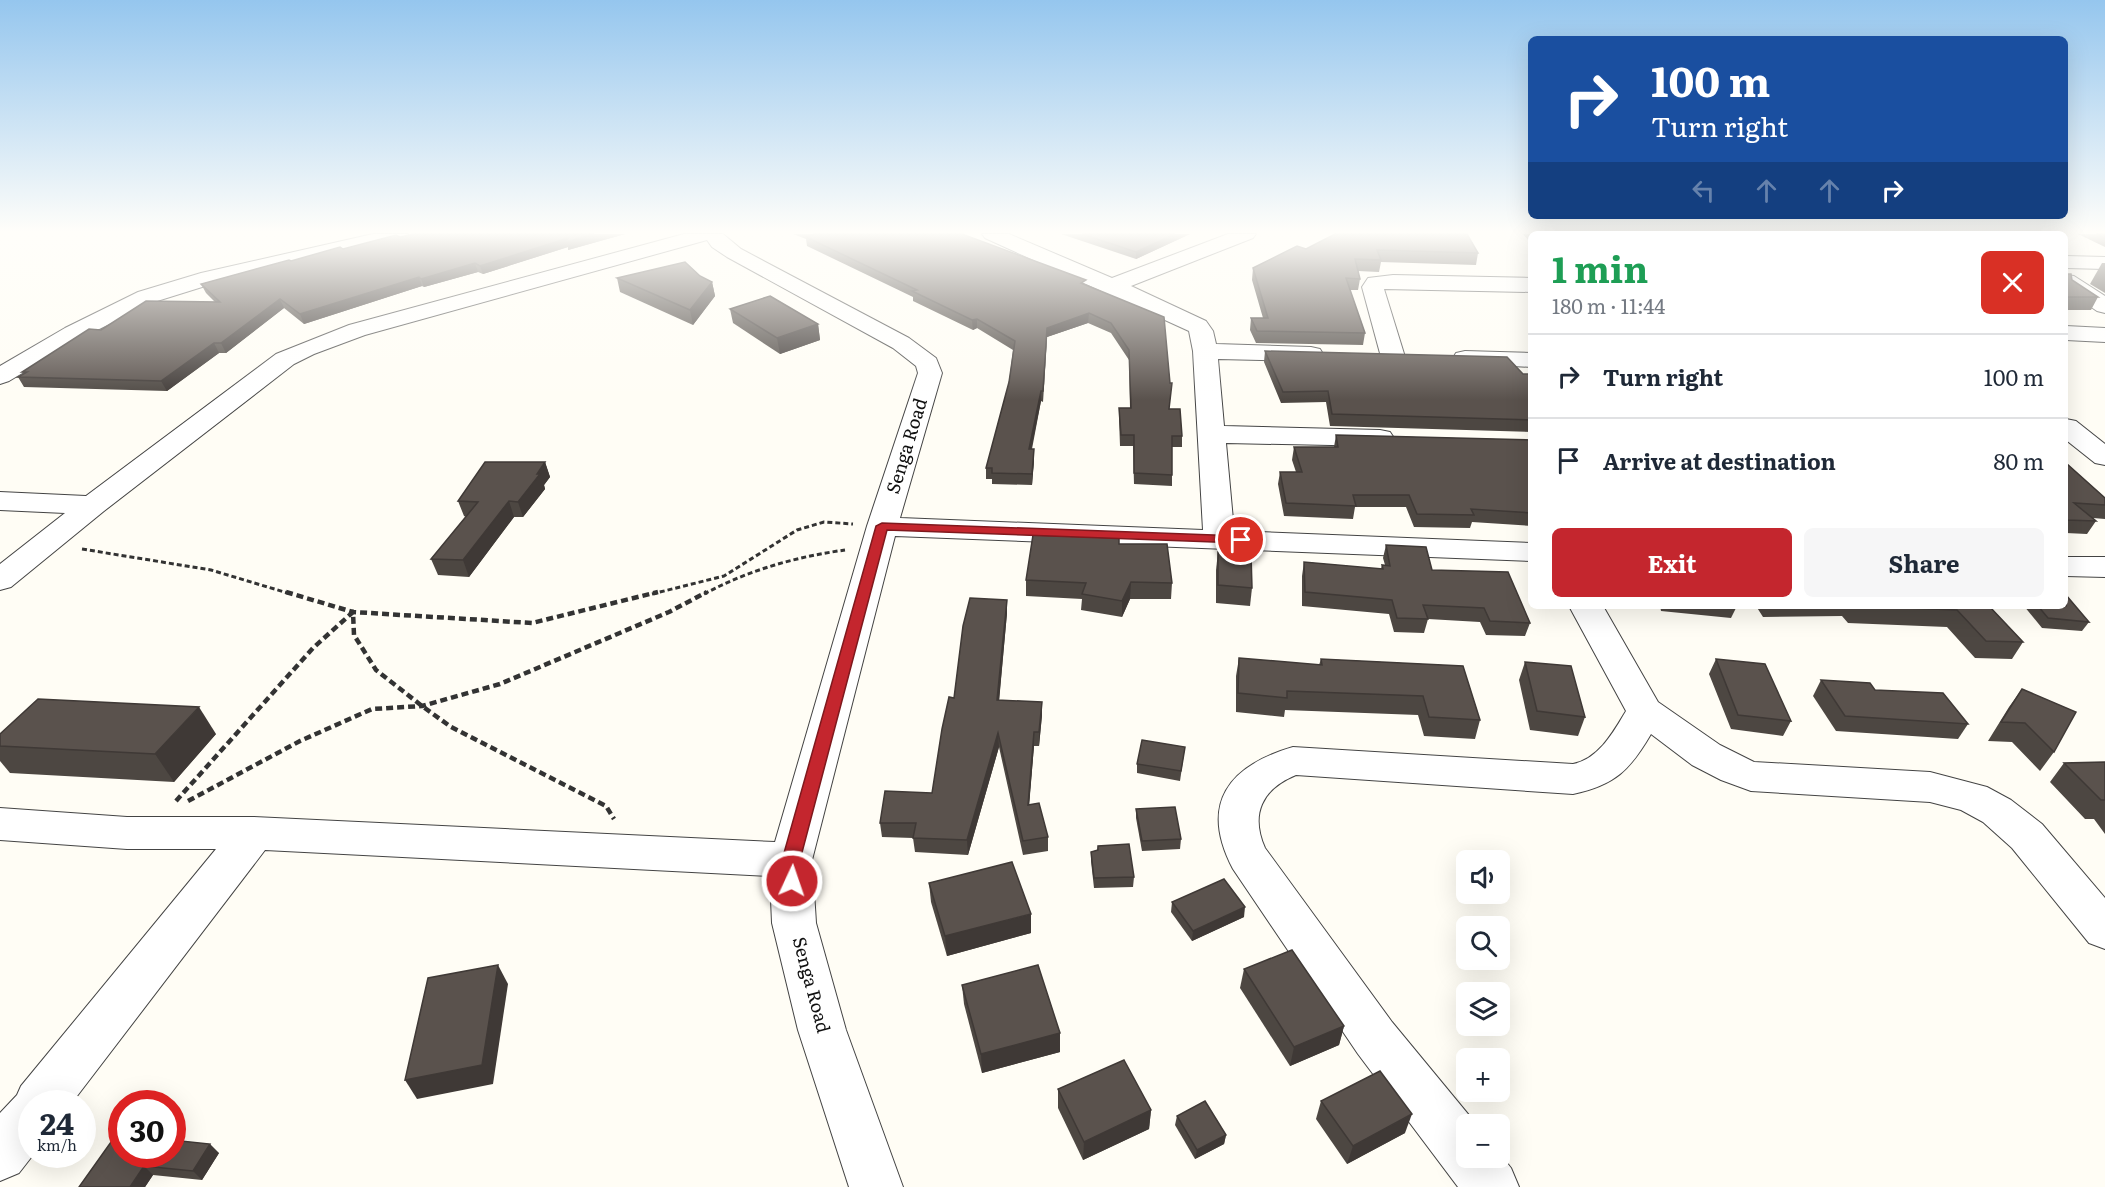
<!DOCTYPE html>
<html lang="en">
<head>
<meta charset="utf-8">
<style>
  :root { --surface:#fff; --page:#f6f6f7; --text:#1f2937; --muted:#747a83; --line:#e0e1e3; --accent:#c4262e }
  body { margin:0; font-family:Literata,serif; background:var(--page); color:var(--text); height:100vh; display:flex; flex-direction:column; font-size:22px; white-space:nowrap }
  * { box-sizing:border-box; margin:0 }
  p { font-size:20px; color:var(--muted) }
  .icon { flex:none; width:33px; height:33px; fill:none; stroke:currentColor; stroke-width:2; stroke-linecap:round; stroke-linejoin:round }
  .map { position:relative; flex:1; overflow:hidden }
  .panel { position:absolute; left:1528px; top:231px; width:540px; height:378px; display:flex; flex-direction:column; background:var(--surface); border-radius:9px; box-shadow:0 6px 24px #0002 }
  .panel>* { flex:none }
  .hud { position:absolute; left:1528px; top:36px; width:540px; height:183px; border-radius:9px; box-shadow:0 6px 24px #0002; background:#1a4fa0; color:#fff; overflow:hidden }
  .buttons { position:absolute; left:1456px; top:850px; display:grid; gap:12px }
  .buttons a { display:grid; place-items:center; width:54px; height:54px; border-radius:9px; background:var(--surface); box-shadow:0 6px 24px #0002; font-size:30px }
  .speed { position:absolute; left:18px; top:1090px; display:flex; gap:12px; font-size:30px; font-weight:700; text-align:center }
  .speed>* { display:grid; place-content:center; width:78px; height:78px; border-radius:50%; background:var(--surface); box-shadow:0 6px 24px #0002; line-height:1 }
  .speed small { font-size:15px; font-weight:400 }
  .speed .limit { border:9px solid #d22; background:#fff; color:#111 }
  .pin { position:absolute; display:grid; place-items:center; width:51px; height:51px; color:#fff; margin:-26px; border:3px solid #fff; border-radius:50%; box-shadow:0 2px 6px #0007 }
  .me { position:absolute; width:66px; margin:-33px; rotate:3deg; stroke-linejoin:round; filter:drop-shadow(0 0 4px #0008) }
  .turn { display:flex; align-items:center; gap:21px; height:126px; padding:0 24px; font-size:27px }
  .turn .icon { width:78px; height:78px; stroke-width:2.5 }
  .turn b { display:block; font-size:42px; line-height:51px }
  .lanes { display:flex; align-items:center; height:57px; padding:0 24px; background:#0003; justify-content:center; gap:30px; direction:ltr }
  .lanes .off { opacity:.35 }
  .round { display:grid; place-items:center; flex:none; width:63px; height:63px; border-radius:9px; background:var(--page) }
  .summary { display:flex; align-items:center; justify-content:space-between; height:102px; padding:0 24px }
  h1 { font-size:36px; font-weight:700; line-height:45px; color:#1e9e55 }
  .button { display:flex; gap:12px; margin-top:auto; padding:12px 24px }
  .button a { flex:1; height:69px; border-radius:9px; background:var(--accent); color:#fff; font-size:24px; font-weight:700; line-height:69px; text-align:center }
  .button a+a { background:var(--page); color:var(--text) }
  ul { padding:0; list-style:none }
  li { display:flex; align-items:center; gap:18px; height:84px; padding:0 24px; border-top:2px solid var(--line) }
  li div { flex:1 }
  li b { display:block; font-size:22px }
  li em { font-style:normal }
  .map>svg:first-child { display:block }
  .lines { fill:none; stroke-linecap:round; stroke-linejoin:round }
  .minor-casing { stroke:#444; stroke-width:2 }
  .path-far1 { stroke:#333; stroke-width:3; stroke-dasharray:5 3; stroke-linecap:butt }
  .path { stroke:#333; stroke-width:4.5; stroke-dasharray:7 4; stroke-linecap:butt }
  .minor { fill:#fff; fill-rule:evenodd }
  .wall { fill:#4d4742 }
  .shaded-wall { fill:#3f3936 }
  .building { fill:#5a524d; stroke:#3f3936; stroke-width:1.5 }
  .route { fill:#c4262e; stroke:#7f191e; stroke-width:1.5 }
  .labels { text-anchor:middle; stroke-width:6; stroke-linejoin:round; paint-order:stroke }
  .street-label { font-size:18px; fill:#111; stroke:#fff }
</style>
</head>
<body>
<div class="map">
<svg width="2105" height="1187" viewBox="0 0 2105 1187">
  <rect width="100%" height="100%" fill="#fffdf5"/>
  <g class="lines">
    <g class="minor-casing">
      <g id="minor">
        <path d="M373 234H408L405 238 215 283 154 302 81 338 9 381 0 384V366L65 328 138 292 201 273Z"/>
        <path d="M684 234H723L741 249 909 338 936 358 942 373 900 518 1203 530 1193 351 1189 331 985 238 982 234H1009L1112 278 1228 234H1256L1253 238 1131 286 1206 321 1213 331 1216 344 1311 347 1320 349 1323 354 1320 359 1311 361 1218 359 1224 426 1380 430 1390 432 1394 438 1390 444 1380 446 1226 443 1234 531 1532 543V561L895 536 812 860 816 923 846 1030 903 1187H849L798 1030 772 923 770 876 265 850 71 1104H32L33 1155 19 1173 0 1181V1113L17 1095 21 1086 216 849H127L0 840V808L127 817H254L775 842 867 526 918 373 916 366 893 348 727 257 712 247 707 240 365 335 314 354 294 364 104 511 11 587 0 590V564L65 513 0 510V492L86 496 276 354 349 325Z"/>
        <path d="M2066 256 2105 257V269L2066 268Z"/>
        <path d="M1393 275 1532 278V292L1384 289 1405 357 1402 362 1393 364 1384 362 1381 357 1362 287 1368 278Z"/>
        <path d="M2066 275 2074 276 2105 296V313L2097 311 2066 290Z"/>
        <path d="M2066 326 2105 328V342L2066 340Z"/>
        <path d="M1465 351 1532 353V367L1456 363 1453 358 1456 353Z"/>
        <path d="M2066 419 2076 421 2105 444V465L2095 463 2066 440Z"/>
        <path d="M2066 557H2105V577L2066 576Z"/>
        <path d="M1569 606H1603L1658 702 1720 745 1754 762 1930 772 1987 787 2011 800 2042 824 2105 898V949L2089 943 2012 848 1983 822 1961 810 1930 802 1751 791 1721 780 1692 765 1651 734C1630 770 1615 785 1573 794L1296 775C1262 789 1250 814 1265 848L1392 1022 1477 1125H1467V1158H1500V1154L1511 1168 1519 1187H1458L1358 1054 1233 869C1199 804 1228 766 1293 747L1573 764C1599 759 1614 731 1626 711Z"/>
      </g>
    </g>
    <g class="path-far1">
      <path d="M82 549 211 570 291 594"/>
      <path d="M652 594 724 576 797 530 824 522 853 524"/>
      <path d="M704 594C749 570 795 557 845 550"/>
    </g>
    <g class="path">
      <path d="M286 592 353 612 532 623 658 592"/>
      <path d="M176 801 313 648 353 612 354 635 376 670 422 706 451 727 606 806 614 819"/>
      <path d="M188 801 300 741 372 709 422 706 500 684 669 612 707 592"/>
    </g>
    <use href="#minor" class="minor"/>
  </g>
  <g class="wall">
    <path d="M625 234 568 250V247L483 274 478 272 424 287 422 286 304 324 284 308 226 353H219L167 391 24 387 18 377 24 374 22 372 101 330 215 302 206 293 201 284 291 261 400 237Z"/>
    <path d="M793 234H965L964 235 1086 285 1169 409 1182 436V447H1172V486L1134 484 1133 446H1120L1119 418V408H1130L1129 360 1111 333 1088 323 1047 337 1043 402 1041 401 1032 449 1034 460 1032 485 992 484V479H986V468L1009 382 1013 350 977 328 973 330 913 301V297L807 246 806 239Z"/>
    <path d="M1061 234H1190L1136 259Z"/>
    <path d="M1333 234H1467L1478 253 1476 265 1381 262 1379 272 1358 271 1360 279 1358 290H1350L1365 333 1363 345 1256 343 1250 330 1251 318H1263L1252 280 1253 268 1306 249 1333 235Z"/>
    <path d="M1523 234H1621H1532V249L1529 245 1530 242Z"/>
    <path d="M2078 234H2105V247Z"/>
    <path d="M2102 263H2105V293L2090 284Z"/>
    <path d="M2066 274 2072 280 2098 297 2091 310H2067L2066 312Z"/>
    <path d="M700 276 712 282 715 296 693 325 620 292 617 278Z"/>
    <path d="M730 309 818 324 820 340 780 354 733 323Z"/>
    <path d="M1265 351 1523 374H1532V432L1330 426 1326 402 1281 403 1264 362Z"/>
    <path d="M1336 435 1532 440V526L1472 522 1470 528 1414 527 1406 507H1355L1353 519 1284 516 1278 484 1280 472H1296L1292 460 1294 447H1334Z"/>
    <path d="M545 462 550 477 544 485 545 489 523 517H514L469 577 438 575 431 559 466 517 464 516 458 501Z"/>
    <path d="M2066 463 2105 498V519L2093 518 2096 521 2087 534 2066 533Z"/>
    <path d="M1119 544 1172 583 1171 599H1130L1122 617 1081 610 1082 599 1026 596V580Z"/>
    <path d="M1386 545 1530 623 1525 636 1486 635 1480 622 1428 619 1424 633 1394 632 1389 614 1302 606V576L1304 562 1381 569 1382 565H1385L1383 558Z"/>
    <path d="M1218 552 1252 588 1250 606 1216 603V570Z"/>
    <path d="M1007 600V613L999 700 1042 702V715L1039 746H1034L1029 805 1048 837V851L1023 855 999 747 968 855 915 852 913 838 882 837 880 823 932 793 954 698Z"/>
    <path d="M1660 606H1737L1731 618 1661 611Z"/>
    <path d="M1756 606H1989L2023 642 2012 659 1975 658 1947 627 1848 623 1842 616 1763 617Z"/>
    <path d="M2024 606H2066L2089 622 2082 631 2042 628Z"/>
    <path d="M1239 658 1319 665 1321 659 1463 666 1480 720 1475 739 1424 736 1418 715 1285 710 1284 717 1236 712V676Z"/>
    <path d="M1716 659 1791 721 1783 736 1731 729 1709 674Z"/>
    <path d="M1525 662 1585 717 1578 736 1530 730 1519 680Z"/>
    <path d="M1821 680 1875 690 1968 724 1958 739 1836 731 1813 696Z"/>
    <path d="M2022 689 2054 752 2040 771 2012 742 1988 741 2009 707Z"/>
    <path d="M0 734H216L174 782 10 773 0 761Z"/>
    <path d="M1185 747 1180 781 1137 773V764Z"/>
    <path d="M2105 762V834L2094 819H2085L2050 782 2064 763Z"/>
    <path d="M1136 809 1181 839 1180 849 1142 851 1136 818Z"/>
    <path d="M1098 846 1134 877 1133 887 1094 888 1091 861V852L1097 850Z"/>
    <path d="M929 883 1031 933 947 956 931 902Z"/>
    <path d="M1172 902 1244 917 1192 941 1171 912Z"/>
    <path d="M1244 969 1344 1026 1339 1045 1290 1066 1240 988Z"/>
    <path d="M962 985 1060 1033V1052L982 1073 964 1004Z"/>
    <path d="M1058 1089 1151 1110 1149 1129 1083 1160 1058 1108Z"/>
    <path d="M1321 1101 1405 1133 1347 1164 1316 1119Z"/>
    <path d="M1177 1116 1226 1135 1224 1144 1195 1159 1175 1125Z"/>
    <path d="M116 1135 219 1153 202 1180 153 1175 145 1187Z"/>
  </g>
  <g class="shaded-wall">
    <path d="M594 234H625L568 250V247L483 274 480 266 568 238Z"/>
    <path d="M1175 234H1190L1136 259V252Z"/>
    <path d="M475 263 478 272 424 287 421 279Z"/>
    <path d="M419 277 422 286 304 324 300 314Z"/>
    <path d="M712 282 715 296 693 325 690 310Z"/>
    <path d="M280 299 284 308 226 353 221 343Z"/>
    <path d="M1089 313 1088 323 1047 337 1043 402 1047 328Z"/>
    <path d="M977 319V328L973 330 972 320Z"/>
    <path d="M818 324 820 340 780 354 777 338Z"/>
    <path d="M214 343 219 353 167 391 161 381Z"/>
    <path d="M1041 391V401L1029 460V449Z"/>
    <path d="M1034 449V460L1032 485V474Z"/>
    <path d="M545 462 550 477 544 485 545 489 523 517 518 502Z"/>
    <path d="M509 501 514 517 469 577 463 560Z"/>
    <path d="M1131 582 1130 599 1122 617V601Z"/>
    <path d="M1007 600V613L998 713 997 700Z"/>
    <path d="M1042 702V715L1039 746V732Z"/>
    <path d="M199 707 216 734 174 782 155 754Z"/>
    <path d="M1034 732V746L1028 819V805Z"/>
    <path d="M998 733 999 747 968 855 967 840Z"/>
    <path d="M1245 907 1244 917 1192 941 1193 931Z"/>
    <path d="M1031 914V933L947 956 945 936Z"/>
    <path d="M498 965 508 984 493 1084 417 1099 405 1080Z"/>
    <path d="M1344 1026 1339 1045 1290 1066 1294 1047Z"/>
    <path d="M1060 1033V1052L982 1073 981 1054Z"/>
    <path d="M1151 1110 1149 1129 1083 1160 1084 1142Z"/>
    <path d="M1412 1114 1405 1133 1347 1164 1353 1146Z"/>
    <path d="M1226 1135 1224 1144 1195 1159 1197 1150Z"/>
    <path d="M210 1144 219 1153 202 1180 193 1171Z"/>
    <path d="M144 1166 153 1175 145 1187H130Z"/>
  </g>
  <g class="building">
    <path d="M414 234H594L566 242 568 238 480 266 475 263 421 279 419 277 300 314 280 299 221 343H214L161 381 18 377 27 372H22L89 329 101 330 146 301 220 302 201 284 289 260 291 261 340 247 343 249 396 235 400 237Z"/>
    <path d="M814 234H962L1086 280 1081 283 1164 317 1170 383H1172L1169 409H1180L1182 436H1172V475L1134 473V435H1121L1119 408H1131L1129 350 1111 323 1089 313 1047 328 1043 391H1041L1029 449H1034L1032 474 992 473V468H986L1009 382 1015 341 977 319 972 320 912 291 917 290 806 237Z"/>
    <path d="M1082 234H1175L1136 252Z"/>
    <path d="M1335 234H1467L1478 253 1377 250 1381 260 1355 259 1360 279 1346 278 1365 333 1257 331 1251 318H1268L1253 268 1297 246 1306 249Z"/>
    <path d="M2096 234H2105V238Z"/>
    <path d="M685 262 700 276 712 282 690 310 617 278Z"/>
    <path d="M2066 274H2071L2072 280 2098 297H2066Z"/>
    <path d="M770 296 818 324 777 338 730 309Z"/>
    <path d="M1265 351 1507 357 1523 374H1532V420L1332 414 1328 391 1283 392Z"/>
    <path d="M1336 435 1532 440V513L1471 509 1474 515 1417 514 1409 495H1353L1356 506 1286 503 1280 472H1302L1294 447H1338Z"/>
    <path d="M485 462H545L537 474H540L518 502 509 501 463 560 431 559 478 502 458 501Z"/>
    <path d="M2066 463 2105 498V505L2074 503 2096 521 2066 520Z"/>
    <path d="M1033 535 1119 538V544H1167L1172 583 1131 582 1122 601 1082 594 1086 583 1026 580Z"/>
    <path d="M1386 545 1426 547 1432 570 1508 572 1530 623 1490 621 1484 608 1423 605 1428 619 1397 618 1392 600 1305 592 1304 562 1383 569 1382 565 1390 566Z"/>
    <path d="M1218 552 1251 554 1252 588 1218 585Z"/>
    <path d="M2066 595 2089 622 2048 618 2038 606H2066Z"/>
    <path d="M970 598 1007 600 997 700 1042 702 1039 732H1034L1028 805 1039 803 1048 837 1023 841 998 733 967 840 913 838 916 823H880L885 791 932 793 942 729 949 697 954 698 963 626Z"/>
    <path d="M1856 606H1989L2023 642 1986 641 1957 610Z"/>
    <path d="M1239 658 1322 665 1321 659 1463 666 1480 720 1429 717 1423 696 1287 691V698L1238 693Z"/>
    <path d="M1716 659 1765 664 1791 721 1738 715Z"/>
    <path d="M1525 662 1571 666 1585 717 1537 711Z"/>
    <path d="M1821 680 1870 683 1875 690 1943 693 1968 724 1845 716Z"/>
    <path d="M2022 689 2076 712 2054 752 2025 723 2001 722Z"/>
    <path d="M38 699 199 707 155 754 0 746V734Z"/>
    <path d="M1142 740 1185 747 1181 771 1137 764Z"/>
    <path d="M2105 762V800H2101L2064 763Z"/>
    <path d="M1175 807 1181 839 1142 841 1136 809Z"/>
    <path d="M1129 844 1134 877 1094 878 1091 852 1098 850V846Z"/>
    <path d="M1012 862 1031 914 945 936 929 883Z"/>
    <path d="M1224 879 1245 907 1193 931 1172 902Z"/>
    <path d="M1292 950 1344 1026 1294 1047 1244 969Z"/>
    <path d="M498 965 482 1065 405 1080 428 978Z"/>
    <path d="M1038 965 1060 1033 981 1054 962 985Z"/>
    <path d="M1124 1060 1151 1110 1084 1142 1058 1089Z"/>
    <path d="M1380 1071 1412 1114 1353 1146 1321 1101Z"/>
    <path d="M1205 1101 1226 1135 1197 1150 1177 1116Z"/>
    <path d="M116 1135H122V1155H172V1140L210 1144 193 1171 144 1166 130 1187H79Z"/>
  </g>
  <linearGradient id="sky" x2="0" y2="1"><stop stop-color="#95c6ee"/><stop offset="0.58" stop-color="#fffefa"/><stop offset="1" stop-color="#fffefa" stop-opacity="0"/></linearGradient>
  <rect width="2105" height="400" fill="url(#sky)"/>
  <path class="route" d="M882 523 1241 536 1248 540 1241 543 887 530 800 860 801 881 798 886 792 889 786 886 783 881 782 860 876 526Z"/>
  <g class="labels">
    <g class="street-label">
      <text transform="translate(907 446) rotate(-73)" y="6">Senga Road</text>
      <text transform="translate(811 985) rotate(75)" y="6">Senga Road</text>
    </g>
  </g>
</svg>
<div class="buttons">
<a><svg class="icon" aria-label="sound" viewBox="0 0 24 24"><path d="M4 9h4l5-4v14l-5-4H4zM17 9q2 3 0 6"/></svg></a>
<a><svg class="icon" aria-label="search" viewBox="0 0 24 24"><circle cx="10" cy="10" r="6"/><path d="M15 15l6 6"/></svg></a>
<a><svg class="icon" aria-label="layers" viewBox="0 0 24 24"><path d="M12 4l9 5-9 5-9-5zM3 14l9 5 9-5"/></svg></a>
<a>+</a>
<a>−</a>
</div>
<div class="speed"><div>24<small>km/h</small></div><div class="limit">30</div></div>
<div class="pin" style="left:1241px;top:540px;background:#d93025"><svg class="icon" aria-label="arrive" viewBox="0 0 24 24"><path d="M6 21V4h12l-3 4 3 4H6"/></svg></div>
<svg class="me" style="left:792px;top:881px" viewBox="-20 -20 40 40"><circle r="17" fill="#c4262e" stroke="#fff" stroke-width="3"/><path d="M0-11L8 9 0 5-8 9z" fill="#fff"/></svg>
<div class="hud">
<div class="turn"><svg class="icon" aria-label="right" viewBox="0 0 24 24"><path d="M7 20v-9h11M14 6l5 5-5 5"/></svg><div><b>100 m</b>Turn right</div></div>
<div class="lanes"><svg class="icon off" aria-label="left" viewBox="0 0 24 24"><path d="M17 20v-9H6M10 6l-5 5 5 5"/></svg><svg class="icon off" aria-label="ahead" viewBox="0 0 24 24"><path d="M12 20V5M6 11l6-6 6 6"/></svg><svg class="icon off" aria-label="ahead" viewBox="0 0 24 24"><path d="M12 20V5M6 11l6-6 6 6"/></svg><svg class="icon" aria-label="right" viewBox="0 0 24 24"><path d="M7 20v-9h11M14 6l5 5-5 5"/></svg></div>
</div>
<section class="panel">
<div class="summary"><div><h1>1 min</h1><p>180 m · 11:44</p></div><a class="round" style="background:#d93025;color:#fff"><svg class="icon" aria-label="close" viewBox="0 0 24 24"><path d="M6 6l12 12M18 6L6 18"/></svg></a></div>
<ul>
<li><svg class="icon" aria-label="right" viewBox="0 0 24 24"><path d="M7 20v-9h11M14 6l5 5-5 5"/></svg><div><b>Turn right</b></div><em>100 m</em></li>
<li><svg class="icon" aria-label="arrive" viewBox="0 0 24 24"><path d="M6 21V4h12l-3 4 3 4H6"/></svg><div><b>Arrive at destination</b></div><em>80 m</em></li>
</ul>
<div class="button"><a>Exit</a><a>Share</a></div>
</section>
</div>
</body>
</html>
